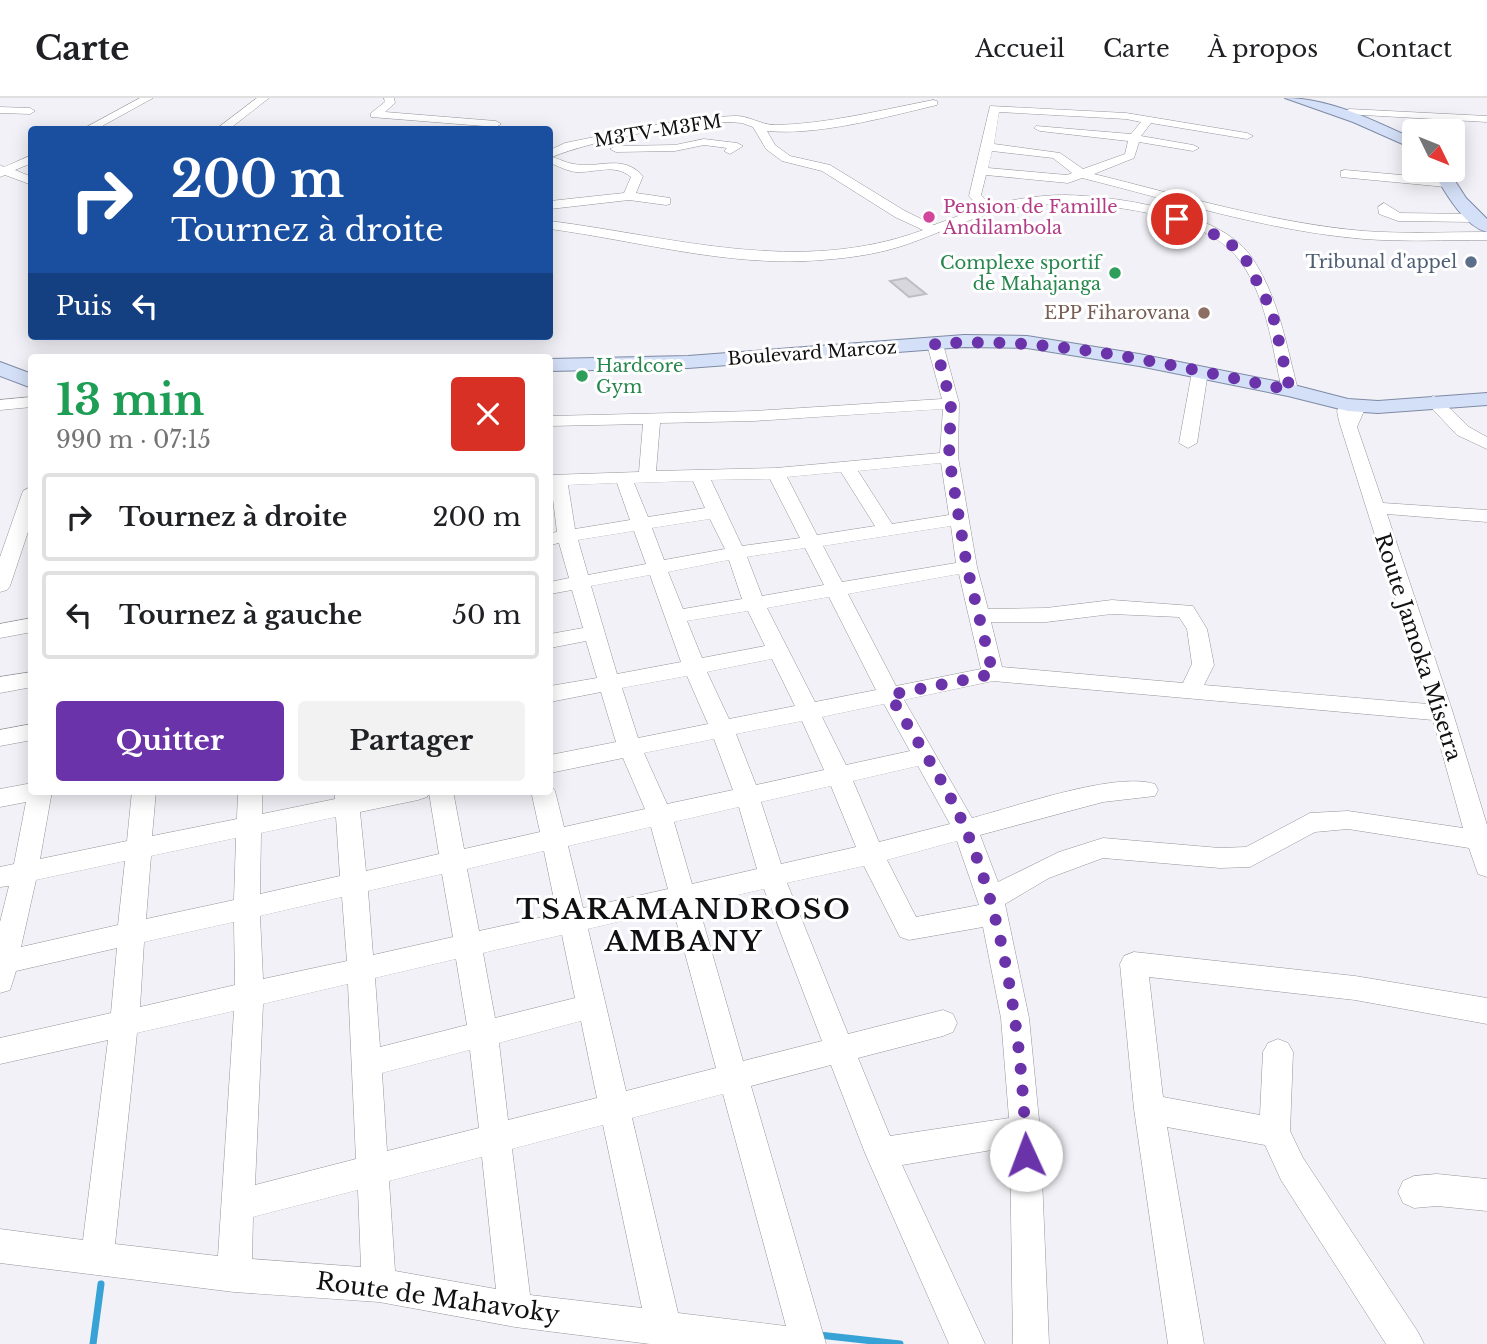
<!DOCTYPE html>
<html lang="fr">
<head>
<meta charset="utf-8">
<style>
  :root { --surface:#fff; --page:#f2f2f2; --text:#202124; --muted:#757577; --line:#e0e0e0; --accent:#6b33aa }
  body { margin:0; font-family:"Libre Baskerville",serif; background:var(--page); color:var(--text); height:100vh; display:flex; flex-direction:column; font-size:26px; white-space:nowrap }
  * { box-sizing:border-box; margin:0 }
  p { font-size:23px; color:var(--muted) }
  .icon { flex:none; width:38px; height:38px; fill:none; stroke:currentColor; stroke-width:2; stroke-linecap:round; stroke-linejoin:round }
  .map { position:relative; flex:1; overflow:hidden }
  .sheet { position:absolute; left:28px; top:256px; width:525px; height:441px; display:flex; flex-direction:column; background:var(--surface); border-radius:7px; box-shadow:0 4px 18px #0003 }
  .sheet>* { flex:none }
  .top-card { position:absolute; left:28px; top:28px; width:525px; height:214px; border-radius:7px; box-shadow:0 4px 18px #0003; background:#1a4fa0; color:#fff; overflow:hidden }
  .needle { width:46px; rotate:133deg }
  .tools { position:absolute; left:1402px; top:21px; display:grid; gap:14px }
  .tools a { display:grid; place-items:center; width:63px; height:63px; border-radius:7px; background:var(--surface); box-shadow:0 4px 18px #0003; font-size:35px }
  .pin { position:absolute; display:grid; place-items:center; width:60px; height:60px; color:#fff; margin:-30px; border:4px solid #fff; border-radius:50%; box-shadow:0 2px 7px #0007 }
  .me { position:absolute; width:77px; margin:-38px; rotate:358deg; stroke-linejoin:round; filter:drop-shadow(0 0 5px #0008) }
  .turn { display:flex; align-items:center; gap:24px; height:147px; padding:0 28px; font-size:32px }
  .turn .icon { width:91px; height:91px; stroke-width:2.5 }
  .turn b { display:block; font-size:49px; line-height:60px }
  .then { display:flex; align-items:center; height:66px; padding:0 28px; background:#0003; gap:14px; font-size:26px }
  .round { display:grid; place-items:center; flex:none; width:74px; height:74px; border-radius:7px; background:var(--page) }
  .headline { display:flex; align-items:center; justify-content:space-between; height:119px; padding:0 28px }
  h1 { font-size:42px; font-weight:700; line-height:52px; color:#1e9e55 }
  .cta { display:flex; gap:14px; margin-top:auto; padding:14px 28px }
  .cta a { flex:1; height:80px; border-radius:7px; background:var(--accent); color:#fff; font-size:28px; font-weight:700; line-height:80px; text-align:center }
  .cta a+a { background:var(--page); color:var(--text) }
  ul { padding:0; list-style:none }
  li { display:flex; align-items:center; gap:21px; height:88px; margin:0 14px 10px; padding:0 14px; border:4px solid var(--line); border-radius:7px }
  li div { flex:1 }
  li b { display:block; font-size:26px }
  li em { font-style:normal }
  header { display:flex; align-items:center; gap:42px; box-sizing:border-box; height:98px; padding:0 35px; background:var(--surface); border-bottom:2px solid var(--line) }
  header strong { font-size:33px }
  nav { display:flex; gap:38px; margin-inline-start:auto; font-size:24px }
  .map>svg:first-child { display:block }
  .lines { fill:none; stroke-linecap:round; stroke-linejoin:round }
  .stream { stroke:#36a2d6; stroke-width:7 }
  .building { fill:#d8d7dd; stroke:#bebdc3; stroke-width:2 }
  .minor-casing { stroke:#95959a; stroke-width:1 }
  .major-casing { stroke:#7e8aa4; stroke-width:2 }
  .minor { fill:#fff; fill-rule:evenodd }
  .major { fill:#d4e0f7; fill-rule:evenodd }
  .route { stroke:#6b33aa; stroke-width:12; stroke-dasharray:0 21.6 }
  .hotel-dot { fill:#d1479c; stroke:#fff; stroke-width:2.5 }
  .service-dot { fill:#5c6f8a; stroke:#fff; stroke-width:2.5 }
  .leisure-dot { fill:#2e9e5b; stroke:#fff; stroke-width:2.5 }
  .education-dot { fill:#8d6e63; stroke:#fff; stroke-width:2.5 }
  .labels { text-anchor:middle; stroke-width:6; stroke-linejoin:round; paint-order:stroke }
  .far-street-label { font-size:18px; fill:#111113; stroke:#fff }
  .far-hotel-label { font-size:18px; fill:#b23c85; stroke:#fff; text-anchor:start }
  .far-service-label { font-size:18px; fill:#4e5e75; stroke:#fff; text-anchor:end }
  .far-leisure-label { font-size:18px; fill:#27864d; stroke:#fff; text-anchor:end }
  .far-education-label { font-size:18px; fill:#785e54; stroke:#fff; text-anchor:end }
  .street-label { font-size:21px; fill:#111113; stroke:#fff }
  .near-street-label { font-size:24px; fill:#111113; stroke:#fff }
  .district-label { font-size:28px; font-weight:bold; letter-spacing:2px; fill:#111113; stroke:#fff }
</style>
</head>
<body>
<header>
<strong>Carte</strong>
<nav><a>Accueil</a><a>Carte</a><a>À propos</a><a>Contact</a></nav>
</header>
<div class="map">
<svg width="1487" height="1246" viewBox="0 0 1487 1246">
  <rect width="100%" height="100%" fill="#f2f1f7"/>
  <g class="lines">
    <g class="stream">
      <path d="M819 1237 900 1246"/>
      <path d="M93 1246 101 1186"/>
    </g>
  </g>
  <path class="building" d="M906 180 926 196 909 199 890 183Z"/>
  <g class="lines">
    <g class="minor-casing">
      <g id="minor">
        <path d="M140 0H153L95 32H81Z"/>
        <path d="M257 0H269L228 32H215Z"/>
        <path d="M384 0H394L395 5 385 14 496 23 501 26 496 29 371 19V15L385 4Z"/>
        <path d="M933 2 937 3V7C886 19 818 38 767 33L775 47 790 58 830 67 905 113 934 127 980 110 969 98 990 8 1126 15 1247 35 1253 38 1247 41 1151 25 1141 38 1193 47 1199 50 1193 53 1139 44 1134 60 1094 76C1183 98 1273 125 1364 133 1405 136 1446 134 1487 134V142C1446 142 1404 144 1364 141 1268 133 1175 103 1082 80L1068 85 986 77 981 97 991 107C1015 101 1040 97 1065 97 1116 98 1218 113 1250 157 1278 196 1286 246 1298 292L1290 297 1282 292C1272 249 1266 193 1236 158 1194 108 1059 97 1000 113 967 121 937 136 905 147 878 156 850 160 822 162 731 170 639 143 550 131V123C675 139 799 178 923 132L895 119 822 73 782 63 766 51 753 29 742 25C701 20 590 43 552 59 560 61 566 65 574 66 599 71 622 55 643 78L636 95 670 100V106L666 107 629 102 550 111V103L624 95 631 79C614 65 596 75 576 74 567 73 558 68 550 65V52L565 45C620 34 677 20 734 18 748 17 761 27 775 27 828 26 881 12 933 2ZM999 14 1126 21 1141 24 1131 36 1036 28 1034 30 1040 33 1128 43 1125 56 1083 71 1060 55 994 46ZM992 53 1053 60 1072 75 1067 77 988 70Z"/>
        <path d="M0 9 30 10 35 13 30 16 0 15Z"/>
        <path d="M1349 11 1487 18V24L1345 16 1344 14Z"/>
        <path d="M704 41 737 45 743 48 730 56 724 53 727 50 704 47 675 53 616 54 610 51 616 48 675 47Z"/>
        <path d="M32 57V65L15 72 32 79V87L5 77 0 79V67L4 69Z"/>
        <path d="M1345 72 1446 81 1452 85 1446 89 1341 79V73Z"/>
        <path d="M1384 105 1400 115 1474 116 1480 120 1474 124 1398 123 1379 116 1378 109Z"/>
        <path d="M935 241 943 246 959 305 958 359 977 469 988 511 1046 510 1112 502 1193 508 1207 531 1214 567 1204 587 1428 606 1339 323 1337 313 1342 303H1354L1364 313 1357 329 1383 405 1487 412V424L1387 416 1452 612 1487 727V779L1478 776 1469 750 1348 731 1315 734 1250 769 1220 770 1103 760 1049 780 1005 806 1029 920 1040 1032 1049 1246H1013L1010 1049 902 1067 985 1246H949L865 1055 831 967 751 988 826 1246H650L515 1229 379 1204 234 1194 0 1165V1131L83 1142 108 942 0 966V940L111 915 117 850 16 873 10 892 0 895V824L9 788 0 789V769L14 766 26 704 0 709V691L32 685V693H52L40 761 127 743 132 693H156L152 738 237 721 238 693H262V716L335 701 334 693H358V696L373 693H453L464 751 540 734 531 693H550V686L555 693 564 729 645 711 623 660 550 675V657L616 644 601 594 550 604V588L597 580 586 543 550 550V536L583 530 572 492 550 496V484L569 480 559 445 550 447V435L557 434 550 377 639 374 643 326 550 328V318L754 313 942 301 927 246ZM943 311 940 355 776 370 656 373 660 325 754 323ZM941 365 949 417 892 426 858 373ZM841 374 875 428 817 437 787 379ZM770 381 800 440 742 448 711 382ZM693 383 705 410 648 419 634 385ZM617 385 630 422 575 431 568 387ZM710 421 725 451 664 462 652 430ZM951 428 956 465 842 484 823 448ZM634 433 646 466 588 477 578 442ZM805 450 824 487 762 498 747 459ZM729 462 742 501 683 511 668 474ZM959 476 981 571 896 588 848 496ZM650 477 681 564 617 576 591 488ZM829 499 876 592 815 604 767 510ZM748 513 765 548 702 560 687 523ZM1112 516 1179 519 1187 531 1192 566 1183 585 1002 569 991 524H1046ZM772 561 795 608 729 621 707 574ZM687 578 708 626 638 640 622 590ZM993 583 1433 622 1463 730 1348 713 1310 715 1246 749 1220 750 1103 740 1059 754 998 784 980 737 1103 704 1155 698 1158 692 1155 686C1115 673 1015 709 972 720L904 602ZM884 606 910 653 846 667 822 619ZM802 623 824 672 756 687 736 636ZM714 641 733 692 667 706 644 655ZM918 668 950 726 879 744 853 683ZM831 688 856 749 781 766 761 704ZM429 695 439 756 366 773 360 714 418 702 427 699ZM739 709 757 771 692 786 674 724ZM336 719 340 778 260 796 261 735ZM651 729 668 791 583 810 568 748ZM236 740 234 802 146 821 151 758ZM957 743 979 807 916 819 887 762ZM544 753 557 816 479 833 467 771ZM125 763 118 827 21 849 36 782ZM864 768 900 839 909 842 983 829 1001 920 1009 1020 890 1038 858 960 943 938 953 934 957 925 953 916 943 912 848 936 787 785ZM442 776 453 839 373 857 368 793ZM764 791 822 943 743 963 698 806ZM342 799 347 863 263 881 260 818ZM673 811 716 970 626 993 588 831ZM234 824 235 887 140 909 144 844ZM562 837 575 900 495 920 483 855ZM456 861 467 927 380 949 375 880ZM348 886 356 1061 255 1087 263 906ZM234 913 218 1158 115 1146 137 935ZM581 923 597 1000 508 1022 499 945ZM470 952 479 1030 387 1053 382 975ZM723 996 786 1228 678 1215 632 1020ZM603 1027 642 1210 530 1197 512 1051ZM482 1059 496 1191 395 1173 389 1083ZM358 1092 361 1169 252 1161 253 1119Z"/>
        <path d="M1200 269 1208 274 1197 345 1188 350 1179 345 1192 274Z"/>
        <path d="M1433 298 1439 300 1469 329 1487 339V351L1457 337 1425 303Z"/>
        <path d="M32 299V309L0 312V302Z"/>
        <path d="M32 388V422L10 488 7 492 0 494V459L23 393Z"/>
        <path d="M32 520V534L0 540V526Z"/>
        <path d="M32 574V589L0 595V579Z"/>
        <path d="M32 626V642L0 648V632Z"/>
        <path d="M1134 854 1355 878 1487 900V926L1355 902 1149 879 1163 999 1260 1017 1263 954 1268 945 1278 941 1288 945 1293 954 1290 1033 1303 1060 1418 1234 1424 1246H1386L1281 1082 1265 1047 1167 1029 1204 1246H1168L1134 1011 1120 866 1124 858Z"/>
        <path d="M1437 1076 1487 1081V1113L1437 1108 1414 1110 1403 1105 1398 1094 1403 1083 1414 1078Z"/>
      </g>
    </g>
    <g class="major-casing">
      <g id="major">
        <path d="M1285 0C1330 0 1374 23 1414 41V51L1353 24Z"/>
        <path d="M1432 72H1448L1466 100 1487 121V134C1463 128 1444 92 1432 72Z"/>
        <path d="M964 237 1027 238 1139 256 1290 286 1348 301 1378 303 1487 295V307L1378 315 1348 313 1288 298 1139 268 1027 250 964 249 688 270 550 273V261L688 258Z"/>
        <path d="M0 264 32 276V290L0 278Z"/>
      </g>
    </g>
    <use href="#minor" class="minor"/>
    <use href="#major" class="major"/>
  </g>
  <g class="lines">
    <path class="route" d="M1026 1057C1023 952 1007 829 966 732 946 685 915 641 890 597L993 576 967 469 949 359 951 305 935 246C1055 237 1173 268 1290 292L1272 213 1243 156 1223 140 1177 121"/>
  </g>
  <circle class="hotel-dot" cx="929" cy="119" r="7"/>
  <circle class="service-dot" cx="1471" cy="164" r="7"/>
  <g class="leisure-dot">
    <circle cx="1115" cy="175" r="7"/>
    <circle cx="582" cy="278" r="7"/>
  </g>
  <circle class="education-dot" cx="1204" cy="215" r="7"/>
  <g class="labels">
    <g class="far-street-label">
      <text transform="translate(658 33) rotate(-9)" y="6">M3TV-M3FM</text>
      <text transform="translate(812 255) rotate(-4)" y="6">Boulevard Marcoz</text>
    </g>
    <g class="far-hotel-label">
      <text x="943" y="115">Pension de Famille<tspan x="943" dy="21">Andilambola</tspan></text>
    </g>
    <g class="far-service-label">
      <text x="1457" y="170">Tribunal d'appel</text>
    </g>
    <g class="far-leisure-label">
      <text x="1101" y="171">Complexe sportif<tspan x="1101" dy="21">de Mahajanga</tspan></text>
      <text x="596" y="274" text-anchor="start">Hardcore<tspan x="596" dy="21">Gym</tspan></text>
    </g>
    <g class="far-education-label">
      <text x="1190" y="221">EPP Fiharovana</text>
    </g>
    <g class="street-label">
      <text transform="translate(1418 549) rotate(72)" y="7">Route Jamoka Misetra</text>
    </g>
    <g class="near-street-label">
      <text transform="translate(438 1200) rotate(8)" y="8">Route de Mahavoky</text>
    </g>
    <g class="district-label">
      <text x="684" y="821">TSARAMANDROSO<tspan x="684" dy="32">AMBANY</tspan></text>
    </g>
  </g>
</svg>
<div class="tools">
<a><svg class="needle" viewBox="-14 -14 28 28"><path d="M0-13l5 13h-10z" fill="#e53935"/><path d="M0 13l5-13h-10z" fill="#757577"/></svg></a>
</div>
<div class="pin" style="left:1177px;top:121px;background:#d93025"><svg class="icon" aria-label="arrive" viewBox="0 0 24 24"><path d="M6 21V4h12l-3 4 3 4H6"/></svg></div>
<svg class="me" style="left:1026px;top:1057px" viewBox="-20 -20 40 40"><circle r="19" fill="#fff"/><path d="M0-13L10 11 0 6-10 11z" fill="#6b33aa"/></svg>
<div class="top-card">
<div class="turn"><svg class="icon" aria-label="right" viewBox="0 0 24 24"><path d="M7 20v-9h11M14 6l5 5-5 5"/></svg><div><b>200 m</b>Tournez à droite</div></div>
<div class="then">Puis<svg class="icon" aria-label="left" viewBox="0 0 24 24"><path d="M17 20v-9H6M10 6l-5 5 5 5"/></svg></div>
</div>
<section class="sheet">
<div class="headline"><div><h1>13 min</h1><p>990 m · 07:15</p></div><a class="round" style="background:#d93025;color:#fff"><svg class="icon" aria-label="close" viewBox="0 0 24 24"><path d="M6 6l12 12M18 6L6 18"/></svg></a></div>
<ul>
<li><svg class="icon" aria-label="right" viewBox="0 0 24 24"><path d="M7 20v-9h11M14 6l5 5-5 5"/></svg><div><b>Tournez à droite</b></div><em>200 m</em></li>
<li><svg class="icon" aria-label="left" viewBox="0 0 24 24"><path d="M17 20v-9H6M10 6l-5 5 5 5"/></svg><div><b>Tournez à gauche</b></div><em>50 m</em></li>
</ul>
<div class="cta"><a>Quitter</a><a>Partager</a></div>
</section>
</div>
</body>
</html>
